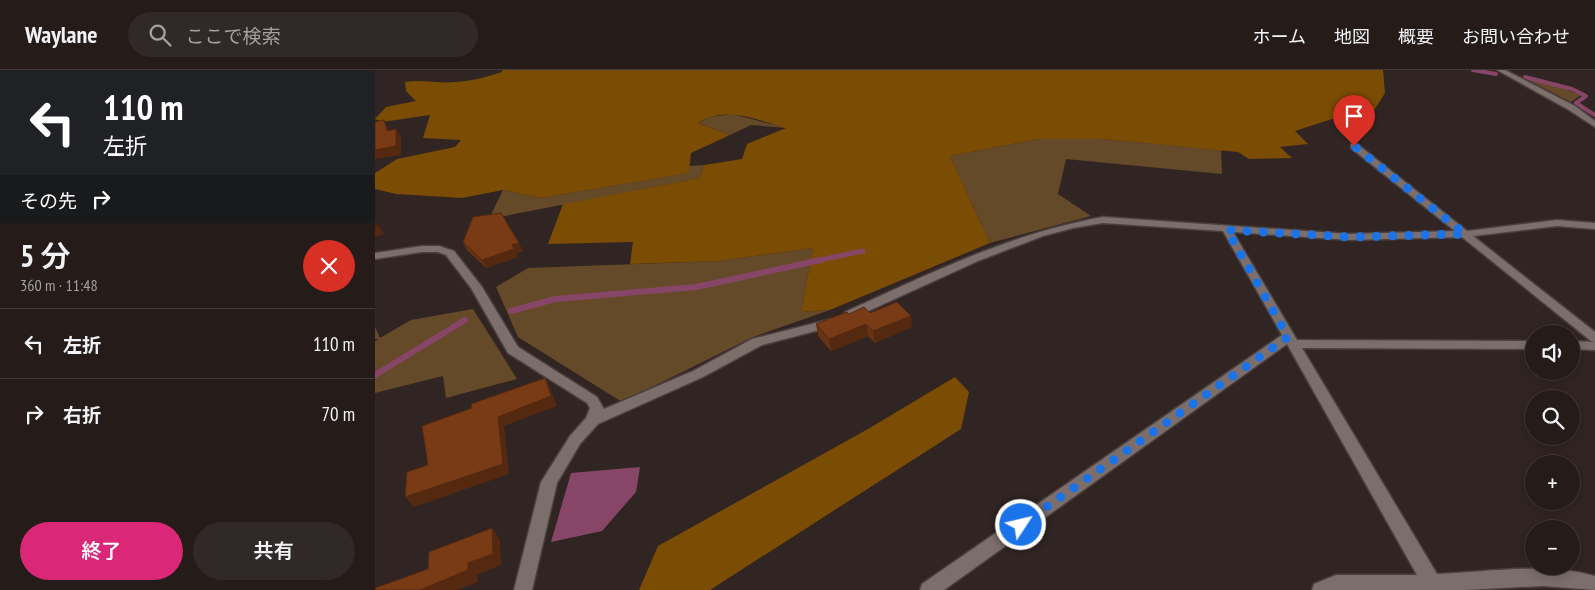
<!DOCTYPE html>
<html lang="ja">
<head>
<meta charset="utf-8">
<style>
  :root { --surface:#251c1a; --page:#312927; --text:#f1f3f6; --muted:#a3a1a2; --line:#423a39; --accent:#db2777 }
  body { margin:0; font-family:"PT Sans Narrow","Noto Sans JP",sans-serif; background:var(--page); color:var(--text); height:100vh; display:flex; flex-direction:column; font-size:19px; white-space:nowrap }
  * { box-sizing:border-box; margin:0 }
  p { font-size:16px; color:var(--muted) }
  .icon { flex:none; width:28px; height:28px; fill:none; stroke:currentColor; stroke-width:2; stroke-linecap:round; stroke-linejoin:round }
  .map { position:relative; flex:1; overflow:hidden }
  .details { display:flex; flex-direction:column; background:var(--surface); width:375px }
  .details>* { flex:none }
  .hud { background:#202124; color:#fff; overflow:hidden }
  .fabs { position:absolute; left:1150px; top:255px; display:grid; gap:10px }
  .fabs a { display:grid; place-items:center; width:55px; height:55px; border-radius:50%; background:var(--surface); box-shadow:0 2px 12px #0003,0 0 0 1px var(--line); font-size:25px }
  .pin { position:absolute; display:grid; place-items:center; width:42px; height:42px; color:#fff; margin:-51px -21px; border-radius:50% 50% 50% 0; rotate:-45deg; box-shadow:0 0 5px #0007 }
  .pin .icon { rotate:45deg }
  .me { position:absolute; width:55px; margin:-28px; rotate:55deg; stroke-linejoin:round; filter:drop-shadow(0 0 4px #0008) }
  .turn { display:flex; align-items:center; gap:18px; height:105px; padding:0 20px; font-size:22px }
  .turn .icon { width:65px; height:65px; stroke-width:2.5 }
  .turn b { display:block; font-size:35px; line-height:42px }
  .then { display:flex; align-items:center; height:48px; padding:0 20px; background:#0003; gap:10px; font-size:19px }
  .round { display:grid; place-items:center; flex:none; width:52px; height:52px; border-radius:26px; background:var(--page) }
  .head { display:flex; align-items:center; justify-content:space-between; height:85px; padding:0 20px }
  h1 { font-size:30px; font-weight:600; line-height:38px }
  .button { display:flex; gap:10px; margin-top:auto; padding:10px 20px }
  .button a { flex:1; height:58px; border-radius:30px; background:var(--accent); color:#fff; font-size:20px; font-weight:600; line-height:58px; text-align:center }
  .button a+a { background:var(--page); color:var(--text) }
  ul { padding:0; list-style:none }
  li { display:flex; align-items:center; gap:15px; height:70px; padding:0 20px; border-top:1px solid var(--line) }
  li div { flex:1 }
  li b { display:block; font-size:19px }
  li em { font-style:normal }
  header { display:flex; align-items:center; gap:30px; box-sizing:border-box; height:70px; padding:0 25px; background:var(--surface); border-bottom:1px solid var(--line) }
  header strong { font-size:24px }
  nav { display:flex; gap:28px; margin-inline-start:auto; font-size:18px }
  .search { width:350px; height:45px; background:var(--page); display:flex; align-items:center; gap:12px; box-sizing:border-box; padding:0 18px; border-radius:28px; color:var(--muted); font-size:19px }
  main { display:flex; flex:1; min-height:0 }
  .map>svg:first-child { display:block }
  .green { fill:#654a29 }
  .forest { fill:#7a4c04 }
  .water { fill:#874668 }
  .lines { fill:none; stroke-linecap:round; stroke-linejoin:round }
  .stream-far2 { stroke:#874668; stroke-width:4 }
  .stream-far1 { stroke:#874668; stroke-width:5 }
  .stream { stroke:#874668; stroke-width:6 }
  .minor-casing { stroke:#4b403f; stroke-width:3 }
  .secondary-casing { stroke:#4b403f; stroke-width:3 }
  .minor { fill:#7c6e6b; fill-rule:evenodd }
  .secondary { fill:#7c6e6b; fill-rule:evenodd }
  .wall { fill:#673312 }
  .shaded-wall { fill:#54290f }
  .building { fill:#783b15; stroke:#54290f }
  .route { stroke:#1a73e8; stroke-width:9; stroke-dasharray:0 16.2 }
</style>
</head>
<body>
<header>
<strong>Waylane</strong>
<div class="search"><svg class="icon" aria-label="search" viewBox="0 0 24 24"><circle cx="10" cy="10" r="6"/><path d="M15 15l6 6"/></svg>ここで検索</div>
<nav><a>ホーム</a><a>地図</a><a>概要</a><a>お問い合わせ</a></nav>
</header>
<main>
<section class="details">
<div class="hud">
<div class="turn"><svg class="icon" aria-label="left" viewBox="0 0 24 24"><path d="M17 20v-9H6M10 6l-5 5 5 5"/></svg><div><b>110 m</b>左折</div></div>
<div class="then">その先<svg class="icon" aria-label="right" viewBox="0 0 24 24"><path d="M7 20v-9h11M14 6l5 5-5 5"/></svg></div>
</div>
<div class="head"><div><h1>5 分</h1><p>360 m · 11:48</p></div><a class="round" style="background:#d93025;color:#fff"><svg class="icon" aria-label="close" viewBox="0 0 24 24"><path d="M6 6l12 12M18 6L6 18"/></svg></a></div>
<ul>
<li><svg class="icon" aria-label="left" viewBox="0 0 24 24"><path d="M17 20v-9H6M10 6l-5 5 5 5"/></svg><div><b>左折</b></div><em>110 m</em></li>
<li><svg class="icon" aria-label="right" viewBox="0 0 24 24"><path d="M7 20v-9h11M14 6l5 5-5 5"/></svg><div><b>右折</b></div><em>70 m</em></li>
</ul>
<div class="button"><a>終了</a><a>共有</a></div>
</section>
<div class="map">
<svg width="1220" height="520" viewBox="0 0 1220 520">
  <rect width="100%" height="100%" fill="#312523"/>
  <g class="green">
    <path d="M1151 9 1179 15 1206 25 1196 32Z"/>
    <path d="M357 44 412 58 376 55 355 65 323 53 334 47Z"/>
    <path d="M664 69H728L846 80 847 104 691 89 683 124 716 146 615 173 575 86Z"/>
    <path d="M329 95 325 108 114 149 128 120 165 128 313 103 314 96Z"/>
    <path d="M438 178 426 242 455 240 378 267 247 332 143 267 121 217 153 198 344 191Z"/>
    <path d="M98 239 142 309 71 328 68 306 0 323V271L4 269H0V257L5 268 36 250Z"/>
  </g>
  <g class="forest">
    <path d="M127 0H1008L1010 23 993 50 957 49 920 61 933 74 905 77 917 88 874 89 863 82 728 69H664L575 86 615 173 455 240 426 242 438 178 344 191 255 194 258 172 173 174 188 134 325 108 329 95 367 89 372 74 411 58C383 50 350 35 323 53L355 65 316 83 314 103 165 128 128 120 87 128 21 124 0 119V103L22 89 80 77 86 70 48 68 55 45 7 52 0 49 11 37 41 31 31 21 30 12C47 9 64 14 81 12 97 11 112 7 127 2Z"/>
    <path d="M580 307 594 322 586 359 335 520H264L283 476 493 359Z"/>
  </g>
  <path class="water" d="M265 397 261 422 227 461 176 472 196 403Z"/>
  <g class="lines">
    <g class="stream-far2">
      <path d="M1098 0 1121 4"/>
      <path d="M1150 7 1197 19 1211 26 1201 33 1220 45"/>
    </g>
    <path class="stream-far1" d="M440 191 488 181"/>
    <g class="stream">
      <path d="M136 241 180 229 321 217 446 190"/>
      <path d="M0 305 90 250"/>
    </g>
    <g class="minor-casing">
      <g id="minor">
        <path d="M976 74H982L1092 161 1182 150 1220 153V159L1182 156 1098 166 1220 262V280L1196 279V271L1220 272 1216 271 1087 167 974 170 858 162 922 270 1159 271V279L927 278 1062 504C1112 502 1172 492 1220 506V520L1168 516 1089 520H937L939 514 961 505H1042L912 274 569 520H545L547 514 907 265 848 161 728 153 698 158 668 166 603 191 478 248H470L468 245 470 242C554 204 636 163 728 147L974 164 1080 161 976 78Z"/>
        <path d="M47 176H64L79 181 107 217 143 277 222 327 229 339 318 301 377 269 456 249 462 253 460 256 387 275 328 307 223 354 205 374 182 413 157 520H139L166 412 195 366 211 348 215 338 212 333 133 283 96 218 71 185 63 182H47L0 189V183Z"/>
      </g>
    </g>
    <g class="secondary-casing">
      <path id="secondary" d="M1122 0H1130L1200 36 1220 51V57L1194 40Z"/>
    </g>
    <use href="#minor" class="minor"/>
    <use href="#secondary" class="secondary"/>
  </g>
  <g class="wall">
    <path d="M88 172 148 181 141 183 143 187 111 198 92 180Z"/>
    <path d="M495 243 537 257 500 273 493 266 456 281 443 266 441 254Z"/>
  </g>
  <g class="shaded-wall">
    <path d="M9 50 13 58 16 68 12 61Z"/>
    <path d="M21 59 26 67V85L0 89V80Z"/>
    <path d="M3 155 9 164 0 167V156Z"/>
    <path d="M144 173 148 181 141 183 143 187 111 198 107 190 137 175Z"/>
    <path d="M536 246 537 257 500 273 498 261Z"/>
    <path d="M491 254 493 266 456 281 454 269Z"/>
    <path d="M170 308 175 318 182 336 129 356 134 404 39 437 30 427 123 347Z"/>
    <path d="M117 458 125 470 126 495 102 505 103 512 83 520H45L93 493Z"/>
  </g>
  <g class="building">
    <path d="M9 50 12 61 21 59V76L0 80V52Z"/>
    <path d="M126 143 144 173 137 175 139 179 107 190 88 172 98 147Z"/>
    <path d="M522 232 536 246 498 261 491 254 454 269 441 254 472 242 474 244 489 237 495 243Z"/>
    <path d="M170 308 176 326 123 347 128 394 30 427 32 402 53 395 47 356 97 338 96 334Z"/>
    <path d="M117 458 118 484 93 493V500L45 520H0V518L53 499 54 482Z"/>
  </g>
  <g class="lines">
    <path class="route" d="M646 455 913 267 852 160 974 167 1090 164 979 76"/>
  </g>
</svg>
<div class="fabs">
<a><svg class="icon" aria-label="sound" viewBox="0 0 24 24"><path d="M4 9h4l5-4v14l-5-4H4zM17 9q2 3 0 6"/></svg></a>
<a><svg class="icon" aria-label="search" viewBox="0 0 24 24"><circle cx="10" cy="10" r="6"/><path d="M15 15l6 6"/></svg></a>
<a>+</a>
<a>−</a>
</div>
<div class="pin" style="left:979px;top:76px;background:#d93025"><svg class="icon" aria-label="arrive" viewBox="0 0 24 24"><path d="M6 21V4h12l-3 4 3 4H6"/></svg></div>
<svg class="me" style="left:646px;top:455px" viewBox="-20 -20 40 40"><circle r="17" fill="#1a73e8" stroke="#fff" stroke-width="3"/><path d="M0-11L8 9 0 5-8 9z" fill="#fff"/></svg>
</div>
</main>
</body>
</html>
